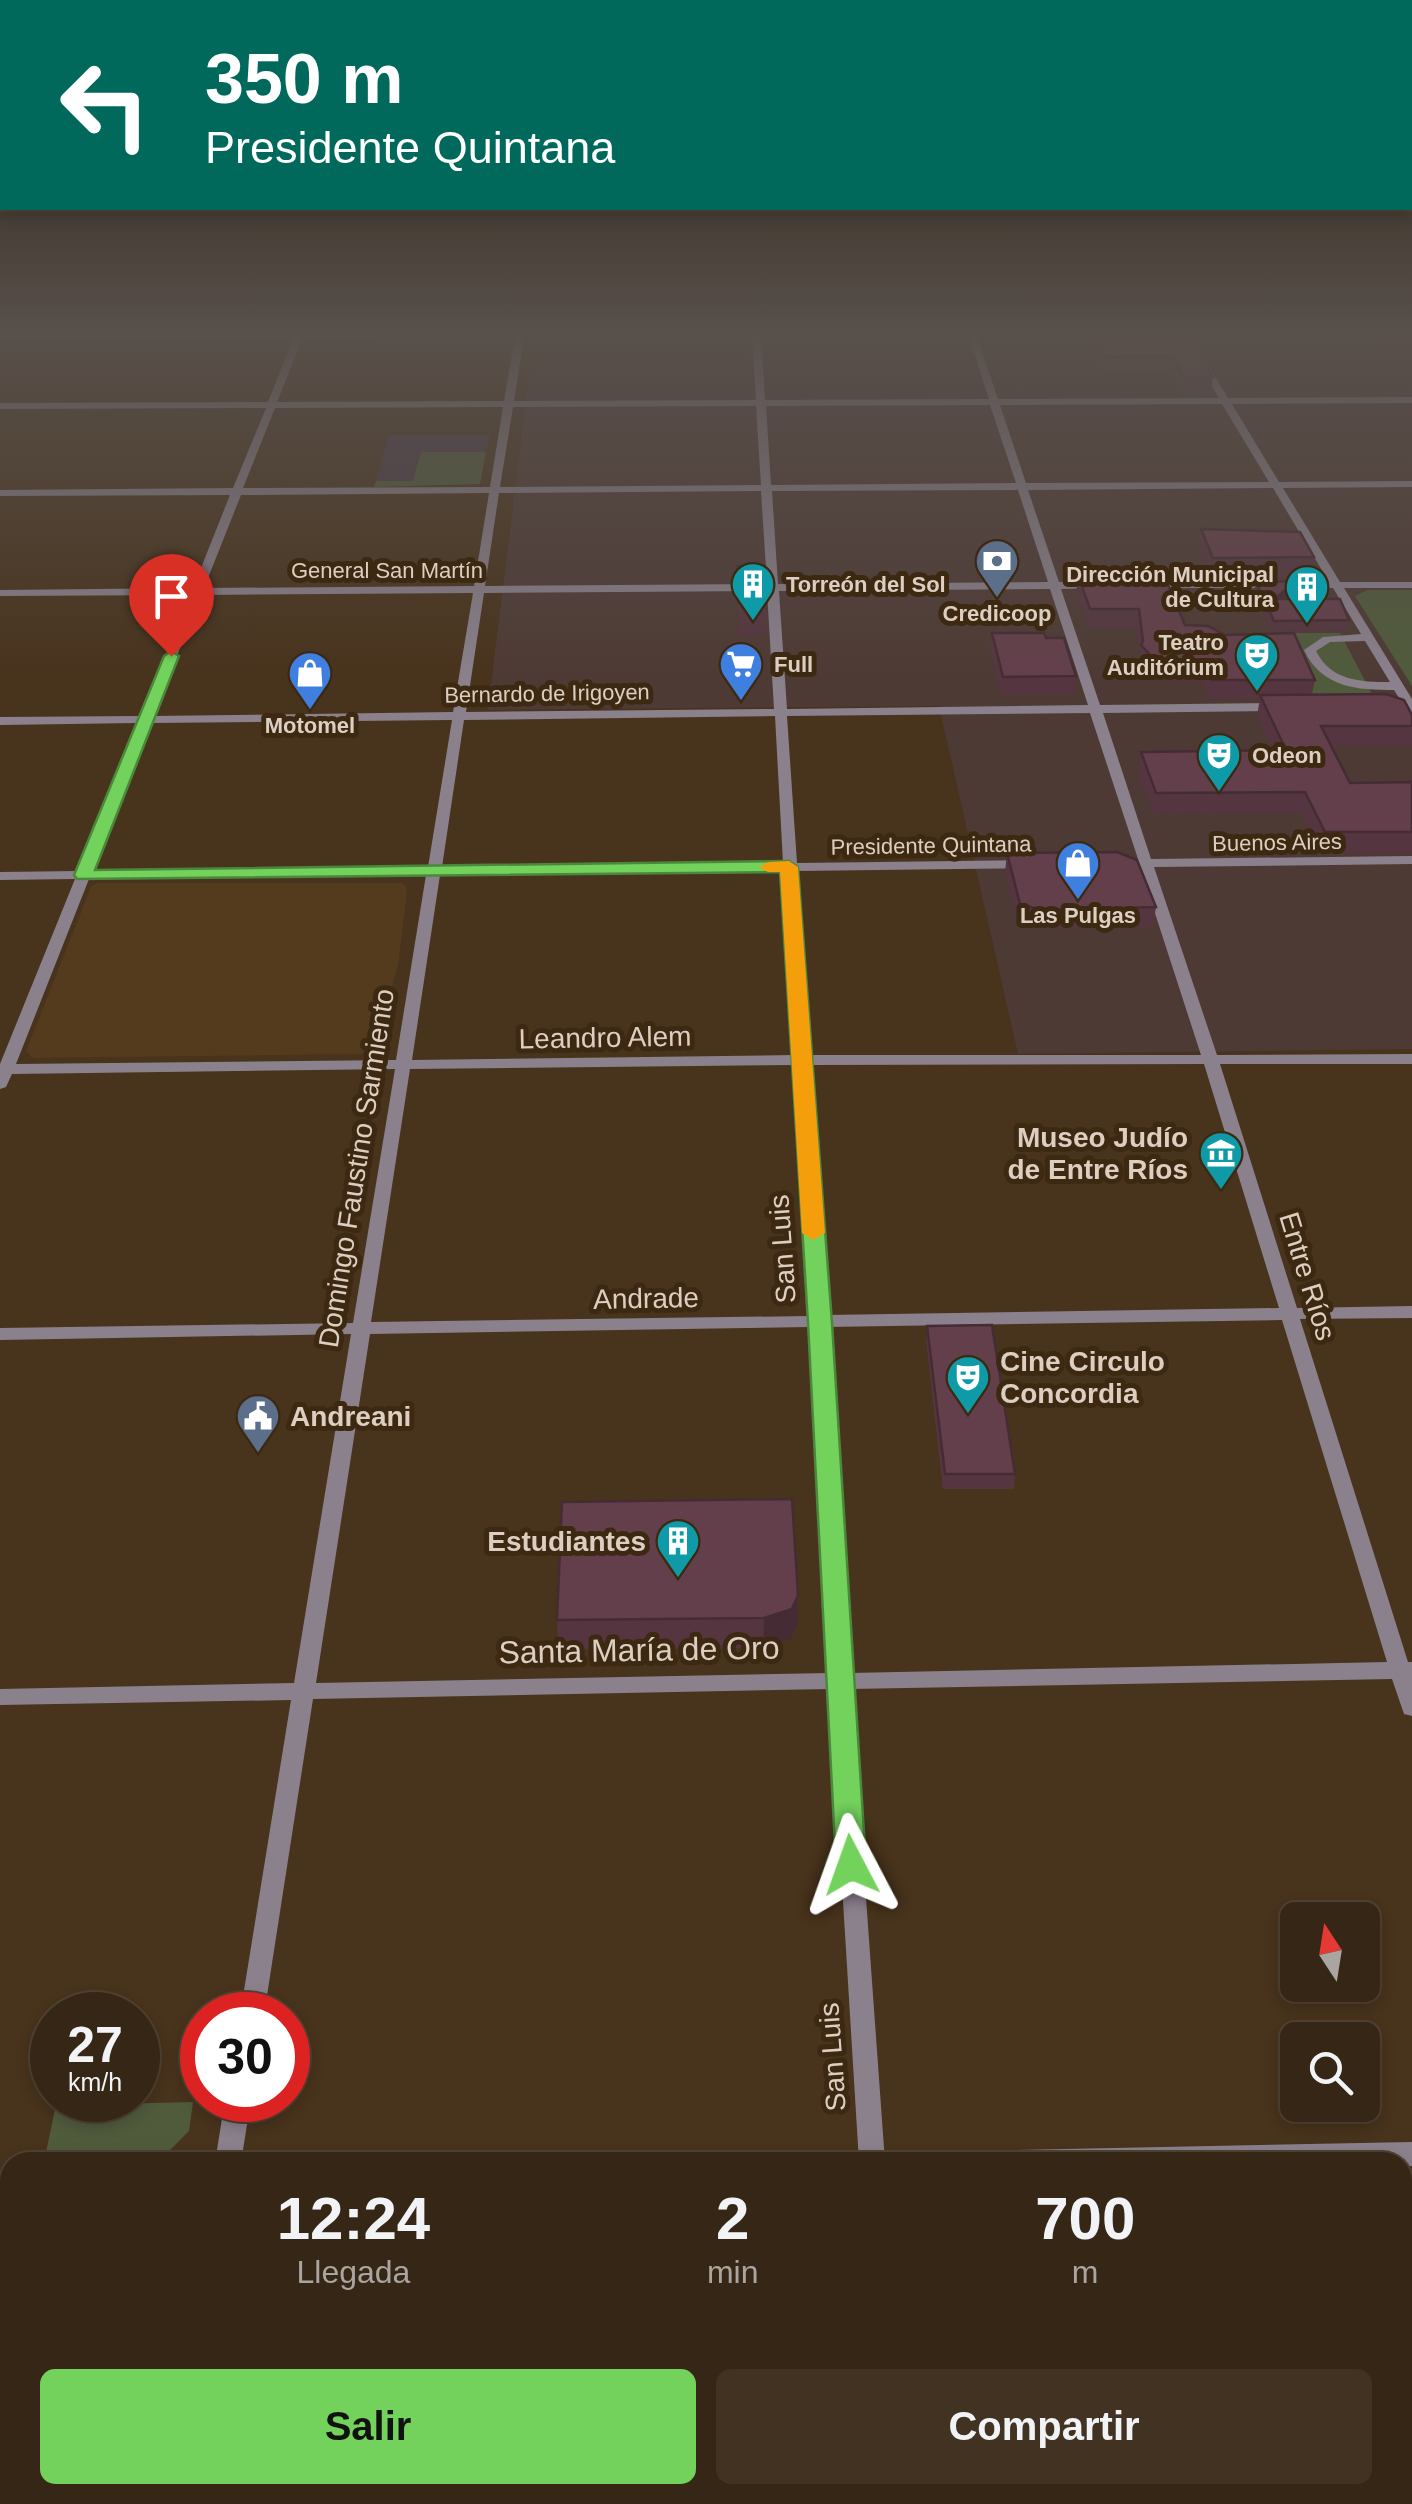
<!DOCTYPE html>
<html lang="es">
<head>
<meta charset="utf-8">
<style>
  :root { --surface:#362615; --page:#413222; --text:#f1f3f6; --muted:#aaa5a0; --line:#504334; --accent:#73d25c }
  body { margin:0; font-family:Arial,sans-serif; background:var(--page); color:var(--text); height:100vh; display:flex; flex-direction:column; font-size:38px; white-space:nowrap }
  * { box-sizing:border-box; margin:0 }
  p { font-size:32px; color:var(--muted) }
  .icon { flex:none; width:55px; height:55px; fill:none; stroke:currentColor; stroke-width:2; stroke-linecap:round; stroke-linejoin:round }
  .map { position:relative; flex:1; overflow:hidden }
  .sheet { position:absolute; left:0px; top:2152px; width:1412px; height:352px; display:flex; flex-direction:column; background:var(--surface); border-radius:30px 30px 0 0; box-shadow:0 5px 15px #0003,0 0 0 2px var(--line) }
  .sheet>* { flex:none }
  .hud { position:absolute; left:0px; top:0px; width:1412px; height:210px; box-shadow:0 5px 15px #0003,0 0 0 2px var(--line); background:#00695c; color:#fff; overflow:hidden }
  .needle { width:65px; rotate:348deg }
  .controls { position:absolute; left:1280px; top:1902px; display:grid; gap:20px }
  .controls a { display:grid; place-items:center; width:100px; height:100px; border-radius:15px; background:var(--surface); box-shadow:0 5px 15px #0003,0 0 0 2px var(--line); font-size:50px }
  .speed { position:absolute; left:30px; top:1992px; display:flex; gap:20px; font-size:50px; font-weight:700; text-align:center }
  .speed>* { display:grid; place-content:center; width:130px; height:130px; border-radius:50%; background:var(--surface); box-shadow:0 5px 15px #0003,0 0 0 2px var(--line); line-height:1 }
  .speed small { font-size:25px; font-weight:400 }
  .speed .limit { border:15px solid #d22; background:#fff; color:#111 }
  .pin { position:absolute; display:grid; place-items:center; width:85px; height:85px; color:#fff; margin:-102px -42px; border-radius:50% 50% 50% 0; rotate:-45deg; box-shadow:0 0 10px #0007 }
  .pin .icon { rotate:45deg }
  .me { position:absolute; width:110px; margin:-55px; rotate:356deg; stroke-linejoin:round; filter:drop-shadow(0 0 8px #0008) }
  .turn { display:flex; align-items:center; gap:35px; height:210px; padding:0 40px; font-size:45px }
  .turn .icon { width:130px; height:130px; stroke-width:2.5 }
  .turn b { display:block; font-size:70px; line-height:85px }
  .eta { display:flex; justify-content:space-evenly; align-items:center; height:170px; text-align:center }
  .eta b { font-size:60px; font-weight:700; line-height:70px }
  .primary-button { display:flex; gap:20px; margin-top:auto; padding:20px 40px }
  .primary-button a { flex:1; height:115px; border-radius:15px; background:var(--accent); color:#111; font-size:40px; font-weight:700; line-height:115px; text-align:center }
  .primary-button a+a { background:var(--page); color:var(--text) }
  .map>svg:first-child { display:block }
  .commercial { fill:#4e3a35 }
  .industrial { fill:#483a48 }
  .built { fill:#553b1e }
  .green { fill:#505b3c }
  .lines { fill:none; stroke-linecap:round; stroke-linejoin:round }
  .minor { fill:#8b818d; fill-rule:evenodd }
  .wall { fill:#553640 }
  .shaded-wall { fill:#452c34 }
  .building { fill:#633f4b; stroke:#452c34; stroke-width:2.5 }
  .route { fill:#73d25c; stroke:#4b883c; stroke-width:2.5 }
  .slow { fill:#f59e0b }
  .labels { text-anchor:middle; stroke-width:10; stroke-linejoin:round; paint-order:stroke }
  .far-street-label { font-size:22px; fill:#dccfc2; stroke:#3d2911 }
  .far-poi-label { font-size:22px; font-weight:bold; fill:#dccfc2; stroke:#3d2911; text-anchor:start }
  .street-label { font-size:28px; fill:#dccfc2; stroke:#3d2911 }
  .poi-label { font-size:28px; font-weight:bold; fill:#dccfc2; stroke:#3d2911; text-anchor:end }
  .near-street-label { font-size:32px; fill:#dccfc2; stroke:#3d2911 }
</style>
</head>
<body>
<div class="map">
<svg width="1412" height="2504" viewBox="0 0 1412 2504">
  <rect width="100%" height="100%" fill="#48331c"/>
  <path class="commercial" d="M749 331H1412V1049L1018 1054 939 706 488 710 531 359 751 357Z"/>
  <path class="industrial" d="M389 435H490L486 452H421L414 481H376Z"/>
  <path class="built" d="M96 883H403L407 890 398 965 376 1040 362 1054 33 1058 26 1051 91 887Z"/>
  <g class="green">
    <path d="M421 452H486L480 484 374 487 376 481H413Z"/>
    <path d="M1367 590H1412V686L1355 596Z"/>
    <path d="M1280 633H1340L1373 696 1311 699Z"/>
    <path d="M57 2100H113L114 2104 193 2102 189 2131 166 2154 45 2157Z"/>
  </g>
  <g class="lines">
    <g class="minor">
      <path d="M297 331H917L913 334H761L765 400 989 399 967 331H975L998 399 1219 398 1179 331H1187L1228 398 1412 397V403L1232 404 1279 482 1412 481V487L1283 488 1340 582H1412V588H1344L1412 699V713L1408 712 1394 690C1357 690 1322 688 1304 650L1323 637 1361 634 1333 588H1148L1142 585 1148 582H1329L1273 488 1028 490 1059 582H1102L1108 585 1102 588 1061 589 1100 705 1279 703 1285 707 1279 711 1103 713 1151 859 1412 856V864L1154 867 1217 1055 1412 1054V1064H1220L1297 1308 1412 1306V1318L1300 1319 1408 1662H1412V1716L1404 1714 1392 1679 851 1689 885 2162H859L830 1689 313 1699 264 2015H240L291 1700 0 1705V1689L294 1683 351 1334 0 1340V1328L353 1323 395 1069 12 1074 6 1087 0 1089V1064L75 879 0 880V872L78 871 138 723 0 725V717L141 716 190 595 0 596V590L193 588 230 495 0 496V490L233 488 266 408 0 409V403L268 402 294 337 0 339V333ZM752 335 756 400 514 401 524 336ZM515 336 504 401 277 402 303 337ZM1222 404 1269 482 1026 483 1000 405ZM990 405 1016 483 771 485 766 406ZM756 406 761 485 500 487 513 407ZM503 407 490 487 243 488 275 408ZM1018 490 1048 582 778 584 772 491ZM761 491 767 584 485 586 499 493ZM489 493 474 586 204 588 241 495ZM1050 589 1088 705 787 709 779 591ZM767 591 774 709 466 712 484 593ZM473 593 453 712 153 716 201 595ZM1365 641 1390 682C1360 682 1331 681 1316 651L1330 642ZM1090 713 1138 859 1128 863 1140 867 1201 1055H809L797 871 1029 868 1036 864 1029 860 797 863 787 716ZM775 716 783 863 442 867 464 720ZM452 720 428 867 92 871 151 723ZM783 871 794 1055 412 1060 440 875ZM426 875 396 1060 16 1064 89 879ZM1204 1064 1279 1308 826 1315 810 1065ZM794 1065 808 1316 371 1322 410 1069ZM1282 1320 1387 1662 850 1673 827 1327ZM809 1327 829 1673 316 1683 370 1334Z"/>
      <path d="M225 2100H251L241 2162H215Z"/>
      <path d="M1412 2142V2166H1402V2162H1003L1007 2153 1016 2150Z"/>
      <rect x="0" y="2178" width="10" height="24"/>
      <path d="M160 2495H190L188 2504H158Z"/>
      <path d="M880 2495H910L911 2504H881Z"/>
    </g>
  </g>
  <g class="wall">
    <path d="M1082 331H1185L1213 377 1211 392H1183L1171 371 1103 372Z"/>
    <path d="M1360 331H1408L1412 336V362H1384Z"/>
    <path d="M1201 529 1314 557 1310 578 1210 579 1199 549Z"/>
    <path d="M737 566 767 593 766 635 738 636Z"/>
    <path d="M1078 575 1185 625 1315 680 1312 694 1412 715V746H1332L1350 783 1412 782V853H1321L1302 813 1153 814 1138 773 1141 752 1273 751 1257 715 1260 699H1209L1202 682 1154 680 1138 665 1140 652 1136 628H1088L1076 594Z"/>
    <path d="M1256 582 1293 593 1286 599 1349 620 1347 631 1272 633 1254 593Z"/>
    <path d="M992 633 1046 638 1076 676 1074 694H1001L990 651Z"/>
    <path d="M1007 853 1156 907 1153 927 1039 929 1018 923 1005 872Z"/>
    <path d="M927 1326 1015 1474 1014 1489H943L926 1340Z"/>
    <path d="M798 1595 797 1625 791 1639 763 1648 558 1650 557 1620Z"/>
  </g>
  <g class="shaded-wall">
    <path d="M1295 581 1293 593 1273 611 1275 599Z"/>
    <path d="M798 1595 797 1625 791 1639 763 1648 764 1618Z"/>
  </g>
  <g class="building">
    <path d="M1090 331H1185L1213 377H1184L1172 356 1105 357Z"/>
    <path d="M1373 331H1408L1412 336V348H1386Z"/>
    <path d="M1201 529 1300 532 1314 557 1213 558Z"/>
    <path d="M737 566H765L767 593H738Z"/>
    <path d="M1078 575H1164L1185 625 1208 626 1225 635 1294 633 1315 680H1212L1205 662 1156 661 1141 645 1143 641 1139 609H1090Z"/>
    <path d="M1295 581 1275 599H1340L1349 620 1274 621 1256 582Z"/>
    <path d="M992 633H1044L1046 638H1064L1076 676 1003 677Z"/>
    <path d="M1386 694 1404 700 1412 715V726H1321L1350 783 1412 782V832H1325L1305 792 1156 793 1141 752 1286 750 1260 695Z"/>
    <path d="M1117 852 1137 860 1156 907 1041 910 1020 904 1007 853Z"/>
    <path d="M992 1325 1015 1474H945L927 1326Z"/>
    <path d="M792 1499 798 1595 792 1609 764 1618 557 1620 562 1502Z"/>
  </g>
  <linearGradient id="sky" x2="0" y2="1"><stop stop-color="#281c0f"/><stop offset="0.49" stop-color="#58504b"/><stop offset="1" stop-color="#58504b" stop-opacity="0"/></linearGradient>
  <rect width="1412" height="681" fill="url(#sky)"/>
  <path class="route" d="M171 651 179 656 95 870 789 861 798 867 832 1323 866 1865 861 1874 851 1877 840 1874 836 1865 808 1323 780 872 77 879 74 875 164 656Z"/>
  <path class="slow" d="M789 861 798 867 825 1233 813 1240 802 1233 780 872H768L759 867 768 862Z"/>
  <defs>
    <g id="bank-pin" transform="scale(2.25)"><path d="M0 17L-7.5 6A9.5 9.5 0 1 1 7.5 6Z" fill="#5c6f8a" stroke="#3d2911"/><path d="M-6-4H6V4H-6ZM0-2.3a2.3 2.3 0 1 0 0 4.6a2.3 2.3 0 1 0 0-4.6Z" fill="#fff"/></g>
    <g id="building-pin" transform="scale(2.25)"><path d="M0 17L-7.5 6A9.5 9.5 0 1 1 7.5 6Z" fill="#0f9aa8" stroke="#3d2911"/><path d="M-4-6H4V6H1V3H-1V6H-4ZM-2.5-4.3h1.7v1.8h-1.7ZM.8-4.3h1.7v1.8H.8ZM-2.5-1h1.7V.8h-1.7ZM.8-1h1.7V.8H.8Z" fill="#fff"/></g>
    <g id="theatre-pin" transform="scale(2.25)"><path d="M0 17L-7.5 6A9.5 9.5 0 1 1 7.5 6Z" fill="#0f9aa8" stroke="#3d2911"/><path d="M-5-5.5Q0-4 5-5.5V0Q5 5 0 6Q-5 5-5 0ZM-3.3-2.5H-1v1.5H-3.3ZM1-2.5H3.3v1.5H1ZM-2.8 1Q0 5.5 2.8 1Z" fill="#fff"/></g>
    <g id="supermarket-pin" transform="scale(2.25)"><path d="M0 17L-7.5 6A9.5 9.5 0 1 1 7.5 6Z" fill="#3f7fe0" stroke="#3d2911"/><path d="M-6-5.5h2.5l.6 2H6L4.5 2H-2.5L-4.4-4H-6ZM-1.5 3.2a1.3 1.3 0 1 0 .1 0ZM3 3.2a1.3 1.3 0 1 0 .1 0Z" fill="#fff"/></g>
    <g id="shop-pin" transform="scale(2.25)"><path d="M0 17L-7.5 6A9.5 9.5 0 1 1 7.5 6Z" fill="#3f7fe0" stroke="#3d2911"/><path d="M-5-2.5h2.3a2.7 3.5 0 0 1 5.4 0H5L5.5 6h-11ZM-1.5-2.5h3a1.5 2.3 0 0 0-3 0Z" fill="#fff"/></g>
    <g id="museum-pin" transform="scale(2.25)"><path d="M0 17L-7.5 6A9.5 9.5 0 1 1 7.5 6Z" fill="#0f9aa8" stroke="#3d2911"/><path d="M0-6L6-3V-2H-6V-3ZM-5-1h2V3h-2ZM-1-1h2V3h-2ZM3-1h2V3H3ZM-6 4H6V6H-6Z" fill="#fff"/></g>
    <g id="civic-pin" transform="scale(2.25)"><path d="M0 17L-7.5 6A9.5 9.5 0 1 1 7.5 6Z" fill="#5c6f8a" stroke="#3d2911"/><path d="M-.6-6.5H3V-4.5H.6V-3L4-1V1h2V6H-6V1h2V-1L-.6-3ZM-1.2 2.5V6h2.4V2.5Z" fill="#fff"/></g>
  </defs>
  <g fill-rule="evenodd">
    <use href="#bank-pin" x="997" y="561"/>
    <use href="#building-pin" x="753" y="584"/>
    <use href="#building-pin" x="1307" y="587"/>
    <use href="#theatre-pin" x="1257" y="655"/>
    <use href="#supermarket-pin" x="741" y="664"/>
    <use href="#shop-pin" x="310" y="673"/>
    <use href="#theatre-pin" x="1219" y="755"/>
    <use href="#shop-pin" x="1078" y="863"/>
    <use href="#museum-pin" x="1221" y="1153"/>
    <use href="#theatre-pin" x="968" y="1377"/>
    <use href="#civic-pin" x="258" y="1416"/>
    <use href="#building-pin" x="678" y="1541"/>
  </g>
  <g class="labels">
    <g class="far-street-label">
      <text x="387" y="578">General San Martín</text>
      <text transform="translate(547 693) rotate(-1)" y="8">Bernardo de Irigoyen</text>
      <text transform="translate(1277 842) rotate(-1)" y="8">Buenos Aires</text>
      <text transform="translate(931 845) rotate(-1)" y="8">Presidente Quintana</text>
    </g>
    <g class="far-poi-label">
      <text x="1274" y="582" text-anchor="end">Dirección Municipal<tspan x="1274" dy="25">de Cultura</tspan></text>
      <text x="786" y="592">Torreón del Sol</text>
      <text x="997" y="621" text-anchor="middle">Credicoop</text>
      <text x="1224" y="650" text-anchor="end">Teatro<tspan x="1224" dy="25">Auditórium</tspan></text>
      <text x="774" y="672">Full</text>
      <text x="310" y="733" text-anchor="middle">Motomel</text>
      <text x="1252" y="763">Odeon</text>
      <text x="1078" y="923" text-anchor="middle">Las Pulgas</text>
    </g>
    <g class="street-label">
      <text transform="translate(605 1037) rotate(-1)" y="10">Leandro Alem</text>
      <text transform="translate(356 1168) rotate(-81)" y="10">Domingo Faustino Sarmiento</text>
      <text transform="translate(782 1249) rotate(-94)" y="10">San Luis</text>
      <text transform="translate(1308 1276) rotate(73)" y="10">Entre Ríos</text>
      <text transform="translate(646 1298) rotate(-1)" y="10">Andrade</text>
      <text transform="translate(832 2057) rotate(-94)" y="10">San Luis</text>
    </g>
    <g class="poi-label">
      <text x="1188" y="1147">Museo Judío<tspan x="1188" dy="32">de Entre Ríos</tspan></text>
      <text x="1000" y="1371" text-anchor="start">Cine Circulo<tspan x="1000" dy="32">Concordia</tspan></text>
      <text x="290" y="1426" text-anchor="start">Andreani</text>
      <text x="646" y="1551">Estudiantes</text>
    </g>
    <g class="near-street-label">
      <text transform="translate(639 1650) rotate(-1)" y="11">Santa María de Oro</text>
    </g>
  </g>
</svg>
<div class="controls">
<a><svg class="needle" viewBox="-14 -14 28 28"><path d="M0-13l5 13h-10z" fill="#e53935"/><path d="M0 13l5-13h-10z" fill="#aaa5a0"/></svg></a>
<a><svg class="icon" aria-label="search" viewBox="0 0 24 24"><circle cx="10" cy="10" r="6"/><path d="M15 15l6 6"/></svg></a>
</div>
<div class="speed"><div>27<small>km/h</small></div><div class="limit">30</div></div>
<div class="pin" style="left:171px;top:656px;background:#d93025"><svg class="icon" aria-label="arrive" viewBox="0 0 24 24"><path d="M6 21V4h12l-3 4 3 4H6"/></svg></div>
<svg class="me" style="left:851px;top:1865px" viewBox="-20 -20 40 40"><path d="M0-17L14 15 0 8-14 15z" fill="#73d25c" stroke="#fff" stroke-width="4"/></svg>
<div class="hud">
<div class="turn"><svg class="icon" aria-label="left" viewBox="0 0 24 24"><path d="M17 20v-9H6M10 6l-5 5 5 5"/></svg><div><b>350 m</b>Presidente Quintana</div></div>
</div>
<section class="sheet">
<div class="eta">
<div><b>12:24</b><p>Llegada</p></div>
<div><b>2</b><p>min</p></div>
<div><b>700</b><p>m</p></div>
</div>
<div class="primary-button"><a>Salir</a><a>Compartir</a></div>
</section>
</div>
</body>
</html>
